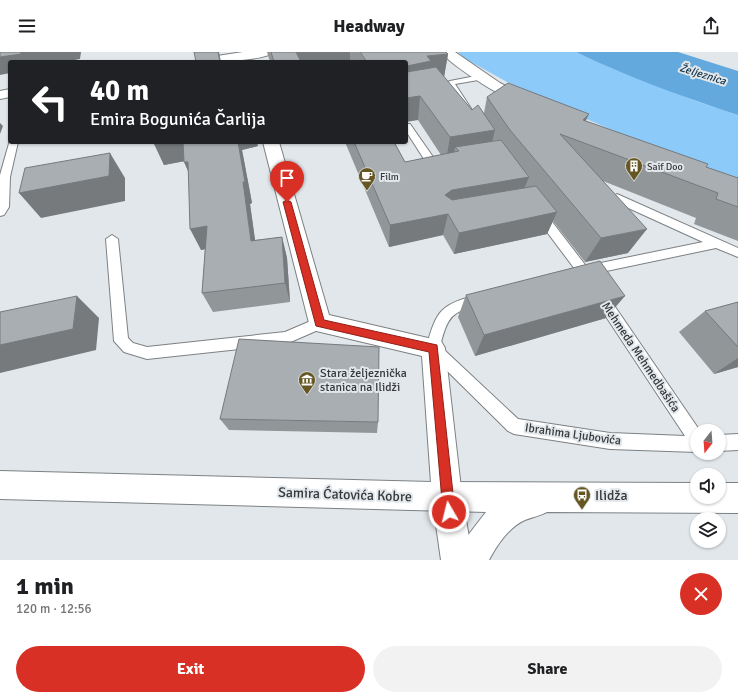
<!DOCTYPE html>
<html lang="en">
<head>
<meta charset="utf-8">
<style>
  :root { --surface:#fff; --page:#f2f2f2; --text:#202124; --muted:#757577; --accent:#d93025 }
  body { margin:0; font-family:Signika,sans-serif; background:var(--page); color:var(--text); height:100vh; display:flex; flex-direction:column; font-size:15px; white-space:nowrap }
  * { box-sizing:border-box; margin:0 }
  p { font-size:13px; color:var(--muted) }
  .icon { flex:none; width:22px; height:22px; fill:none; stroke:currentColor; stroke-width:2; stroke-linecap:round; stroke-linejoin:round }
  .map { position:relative; height:508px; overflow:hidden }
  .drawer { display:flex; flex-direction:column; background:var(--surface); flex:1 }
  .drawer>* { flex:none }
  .top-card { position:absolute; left:8px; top:8px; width:400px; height:84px; border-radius:4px; box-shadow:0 1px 3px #0004; background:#202124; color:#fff; overflow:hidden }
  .needle { width:26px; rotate:197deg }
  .controls { position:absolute; left:690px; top:372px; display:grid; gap:8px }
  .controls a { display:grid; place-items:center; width:36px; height:36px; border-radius:50%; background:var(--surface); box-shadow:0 1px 3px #0004; font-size:20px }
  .pin { position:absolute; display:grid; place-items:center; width:34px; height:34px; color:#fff; margin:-41px -17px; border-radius:50% 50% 50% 0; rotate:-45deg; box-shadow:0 0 4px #0007 }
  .pin .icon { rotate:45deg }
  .me { position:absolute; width:44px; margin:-22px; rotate:352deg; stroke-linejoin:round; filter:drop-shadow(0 0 3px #0008) }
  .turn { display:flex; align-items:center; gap:14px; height:84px; padding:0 16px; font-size:18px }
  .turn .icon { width:52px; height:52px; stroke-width:2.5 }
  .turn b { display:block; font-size:28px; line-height:34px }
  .round { display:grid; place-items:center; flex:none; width:42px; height:42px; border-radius:21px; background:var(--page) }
  .headline { display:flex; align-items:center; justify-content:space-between; height:68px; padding:0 16px }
  h1 { font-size:24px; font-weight:700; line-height:30px }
  .button { display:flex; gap:8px; margin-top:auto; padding:8px 16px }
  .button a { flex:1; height:46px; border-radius:24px; background:var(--accent); color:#fff; font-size:16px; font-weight:700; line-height:46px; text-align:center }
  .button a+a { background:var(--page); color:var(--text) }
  header { display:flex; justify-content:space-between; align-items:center; height:52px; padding:0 16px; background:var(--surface); font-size:18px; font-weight:700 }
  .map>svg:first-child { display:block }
  .green { fill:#8ccafa }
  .water { fill:#63a9de }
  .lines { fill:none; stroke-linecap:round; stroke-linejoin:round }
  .lane-casing { stroke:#7c8184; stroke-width:2 }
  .street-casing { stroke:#7c8184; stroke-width:2 }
  .secondary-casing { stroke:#7c8184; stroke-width:2 }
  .lane { fill:#fff; fill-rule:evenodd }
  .street { fill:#fff; fill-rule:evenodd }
  .secondary { fill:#fff; fill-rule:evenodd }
  .wall { fill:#919699 }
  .shaded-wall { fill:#767a7d }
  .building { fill:#a9aeb2; stroke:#767a7d }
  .route { fill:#d93025; stroke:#8d1f18 }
  .labels { text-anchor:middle; stroke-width:4; stroke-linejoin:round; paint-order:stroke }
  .far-poi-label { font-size:10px; fill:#36383a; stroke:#e2e7eb; text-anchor:start }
  .far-water-label { font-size:11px; font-style:italic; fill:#133248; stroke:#e2e7eb }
  .street-label { font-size:12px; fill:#36383a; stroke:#e2e7eb }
  .poi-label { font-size:12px; fill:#36383a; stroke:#e2e7eb; text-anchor:start }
  .near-street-label { font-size:14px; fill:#36383a; stroke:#e2e7eb }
  .near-poi-label { font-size:14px; fill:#36383a; stroke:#e2e7eb; text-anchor:start }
</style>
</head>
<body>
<header><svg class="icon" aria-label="menu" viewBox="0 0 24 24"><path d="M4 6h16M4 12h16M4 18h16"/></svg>Headway<svg class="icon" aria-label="share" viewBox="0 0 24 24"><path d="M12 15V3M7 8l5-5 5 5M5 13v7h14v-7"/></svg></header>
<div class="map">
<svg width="738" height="508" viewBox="0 0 738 508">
  <rect width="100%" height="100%" fill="#e2e7eb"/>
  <path class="green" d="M458 0H576L641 28 699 50 738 63V128L707 119 554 53 507 30 464 6Z"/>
  <path class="water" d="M576 0H678L738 19V63C683 45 628 25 576 0Z"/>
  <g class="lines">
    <g class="lane-casing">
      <g id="lane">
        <path d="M481 23H484V27L455 32 472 58 471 60H465L446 31 450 29Z"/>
        <path d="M406 72H410L438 112 445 113 446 115 445 117 431 118 406 79Z"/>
        <path d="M10 88V90H18L10 125 9 155 4 163 0 164V123Z"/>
        <path d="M617 142 738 196V205L716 196 592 222 596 229 594 232 590 234 586 232 535 164 534 161 535 158H543L586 214 703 190 613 149 612 146Z"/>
        <path d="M112 183 118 187 128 286 133 291 147 295 285 280 320 265 325 267 327 271 325 275 286 292 147 307 124 300 114 289 106 187Z"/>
        <path d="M480 242 485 243 486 247 485 251C452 261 449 260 440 294L518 367 610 381 685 384 597 251 596 247 597 243 602 242 607 243 700 379H697V400L610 397 514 382 508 379 428 300 426 296C437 257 440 253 480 242Z"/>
        <path d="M738 382V398L719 399V383Z"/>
      </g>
    </g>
    <g class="street-casing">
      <g id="street">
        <path d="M243 0H273C267 9 210 10 198 10L204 6Z"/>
        <path d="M441 0H455L500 31 531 47 533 50 531 53C517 57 450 13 441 0Z"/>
        <path d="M10 37V45L0 47V39Z"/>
        <path d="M263 90H279L329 263 441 289 445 296 462 445 473 508H441L432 445 422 304 312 278 309 271Z"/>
      </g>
    </g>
    <g class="secondary-casing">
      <path id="secondary" d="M0 419 432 430 697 431V445H719V431H738V461L547 460C540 464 532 465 525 468 509 475 497 493 489 508H456L469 482 486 460 0 447Z"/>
    </g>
    <use href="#lane" class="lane"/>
    <use href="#street" class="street"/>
    <use href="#secondary" class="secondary"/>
  </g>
  <g class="wall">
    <path d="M267 0H446L448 2 444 25 472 58 484 61 487 45 586 69 706 115 738 126V189L694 172 696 166 603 129 628 201 585 210 553 169 547 182 454 202 443 183 389 195 345 90H394L405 110 441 103 418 68 406 10H351L350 9 339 10H270Z"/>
    <path d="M154 90 258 94 242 98 252 151 250 152 255 188 282 185 287 206 290 250 213 260 202 241 205 197 201 198 188 119 184 109 164 113Z"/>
    <path d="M466 243 606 266 475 304 458 265Z"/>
    <path d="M738 250V315L714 322 679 280 705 259Z"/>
    <path d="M220 367 378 370 377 381 229 378Z"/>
  </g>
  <g class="shaded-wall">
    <path d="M21 0H81L80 7 64 10H10V21L0 23V5Z"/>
    <path d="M196 0H219L221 10H220Z"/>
    <path d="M294 0H350V9L339 10H295Z"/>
    <path d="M448 2 444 25 406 37 407 14 427 4Z"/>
    <path d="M420 44 418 68 406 70V46Z"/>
    <path d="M589 62 577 88 583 68Z"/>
    <path d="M0 71 3 74 0 82Z"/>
    <path d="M495 78 489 103 455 95 453 108 446 109 450 85Z"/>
    <path d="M163 90H184L191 108 164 113 154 92Z"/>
    <path d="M238 90H257L258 94 242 98 252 151 250 152 258 209 251 189Z"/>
    <path d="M110 101 125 126V149L41 166 19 141Z"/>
    <path d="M184 110H188L194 132Z"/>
    <path d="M529 125 520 147 448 162 443 183 389 195 390 173 452 138Z"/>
    <path d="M557 160 547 182 454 202 459 181Z"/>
    <path d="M207 174 216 195 201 198 190 177Z"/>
    <path d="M647 177 628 201 585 210 601 186Z"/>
    <path d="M282 185 287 206 290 250 285 231Z"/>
    <path d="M77 244 99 266 96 298 0 321V293Z"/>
    <path d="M625 244 606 266 475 304 484 283Z"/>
    <path d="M738 306V315L714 322Z"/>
  </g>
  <g class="building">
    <path d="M0 0H21V2L0 5Z"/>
    <path d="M194 0H218L220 10H196Z"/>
    <path d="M271 0H296L301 10H274Z"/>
    <path d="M360 0H446L448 2 427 4 431 9 407 14V20L436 15 472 58 478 53 495 78 450 85 420 44 406 46V10H367Z"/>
    <path d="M508 31 589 62 583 68 708 112 706 115 738 126V155L716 147 718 141 560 82 647 177 601 186 510 78 487 45Z"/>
    <path d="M501 88 529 125 452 138 445 143 452 148 536 134 557 160 459 181 448 162 390 173 354 90H394L405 110 459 99 455 95Z"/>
    <path d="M154 90H163L154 92Z"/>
    <path d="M183 90H238L245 130H243L251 189 282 185 285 231 202 241 207 174 190 177 188 110H184Z"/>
    <path d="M110 101 109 124 19 141 25 116Z"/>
    <path d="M600 209 625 244 484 283 466 243Z"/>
    <path d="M77 244 73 277 0 293V260Z"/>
    <path d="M738 250V295L705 259Z"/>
    <path d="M239 287 379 295 378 370 220 367Z"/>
  </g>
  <path class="route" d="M287 148 291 150 324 268 437 293 455 460 454 465 449 466 445 465 443 460 429 300 316 274 283 150Z"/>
  <defs>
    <g id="building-pin" transform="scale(0.9)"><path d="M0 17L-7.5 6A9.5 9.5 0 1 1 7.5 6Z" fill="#655623" stroke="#e2e7eb"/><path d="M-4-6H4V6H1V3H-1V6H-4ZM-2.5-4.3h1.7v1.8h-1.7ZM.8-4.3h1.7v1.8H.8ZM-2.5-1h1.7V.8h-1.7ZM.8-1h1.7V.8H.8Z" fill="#fff"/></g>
    <g id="cafe-pin" transform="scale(0.9)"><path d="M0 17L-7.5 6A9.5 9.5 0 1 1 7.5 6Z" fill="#655623" stroke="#e2e7eb"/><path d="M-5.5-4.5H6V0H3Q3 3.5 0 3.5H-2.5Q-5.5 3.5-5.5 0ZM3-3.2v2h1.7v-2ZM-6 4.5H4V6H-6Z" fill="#fff"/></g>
    <g id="museum-pin" transform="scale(0.9)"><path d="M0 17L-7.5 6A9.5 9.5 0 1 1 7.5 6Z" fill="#655623" stroke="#e2e7eb"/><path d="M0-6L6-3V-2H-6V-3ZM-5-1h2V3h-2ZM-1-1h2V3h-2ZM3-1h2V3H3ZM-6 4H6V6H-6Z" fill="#fff"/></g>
    <g id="bus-pin" transform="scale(0.9)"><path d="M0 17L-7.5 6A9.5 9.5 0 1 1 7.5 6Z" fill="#655623" stroke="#e2e7eb"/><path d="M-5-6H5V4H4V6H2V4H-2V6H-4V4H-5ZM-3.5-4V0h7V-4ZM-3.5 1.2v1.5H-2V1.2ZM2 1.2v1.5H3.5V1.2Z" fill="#fff"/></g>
  </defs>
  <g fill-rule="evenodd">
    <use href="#building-pin" x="634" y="114"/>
    <use href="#cafe-pin" x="367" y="124"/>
    <use href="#museum-pin" x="307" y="328"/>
    <use href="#bus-pin" x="582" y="443"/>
  </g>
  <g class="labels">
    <g class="far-poi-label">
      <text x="647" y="118">Saif Doo</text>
      <text x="380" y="128">Film</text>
    </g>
    <g class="far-water-label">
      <text transform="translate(703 22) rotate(17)" y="4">Željeznica</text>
    </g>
    <g class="street-label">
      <text transform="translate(641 305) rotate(56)" y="4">Mehmeda Mehmedbašića</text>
      <text transform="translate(573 382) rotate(8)" y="4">Ibrahima Ljubovića</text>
    </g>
    <g class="poi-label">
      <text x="320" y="325">Stara željeznička<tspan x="320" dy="14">stanica na Ilidži</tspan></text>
    </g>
    <g class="near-street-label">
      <text transform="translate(345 442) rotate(2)" y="5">Samira Ćatovića Kobre</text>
    </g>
    <g class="near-poi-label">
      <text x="595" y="448">Ilidža</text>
    </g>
  </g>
</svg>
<div class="controls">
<a><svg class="needle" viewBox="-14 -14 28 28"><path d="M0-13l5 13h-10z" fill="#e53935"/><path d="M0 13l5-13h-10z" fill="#757577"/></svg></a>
<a><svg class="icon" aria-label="sound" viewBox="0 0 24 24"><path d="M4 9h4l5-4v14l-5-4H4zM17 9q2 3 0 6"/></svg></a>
<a><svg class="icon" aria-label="layers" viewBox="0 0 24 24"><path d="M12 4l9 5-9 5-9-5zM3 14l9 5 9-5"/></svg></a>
</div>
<div class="pin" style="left:287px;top:150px;background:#d93025"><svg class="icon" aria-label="arrive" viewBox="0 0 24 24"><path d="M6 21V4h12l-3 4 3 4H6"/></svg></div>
<svg class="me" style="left:449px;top:460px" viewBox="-20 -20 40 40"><circle r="17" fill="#d93025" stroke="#fff" stroke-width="3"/><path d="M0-11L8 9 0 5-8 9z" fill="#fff"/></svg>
<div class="top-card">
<div class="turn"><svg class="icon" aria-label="left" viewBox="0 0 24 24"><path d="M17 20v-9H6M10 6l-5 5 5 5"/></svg><div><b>40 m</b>Emira Bogunića Čarlija</div></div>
</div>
</div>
<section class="drawer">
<div class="headline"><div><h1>1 min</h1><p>120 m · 12:56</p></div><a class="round" style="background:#d93025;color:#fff"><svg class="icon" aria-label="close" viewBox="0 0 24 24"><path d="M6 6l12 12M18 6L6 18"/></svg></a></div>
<div class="button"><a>Exit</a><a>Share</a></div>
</section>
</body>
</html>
